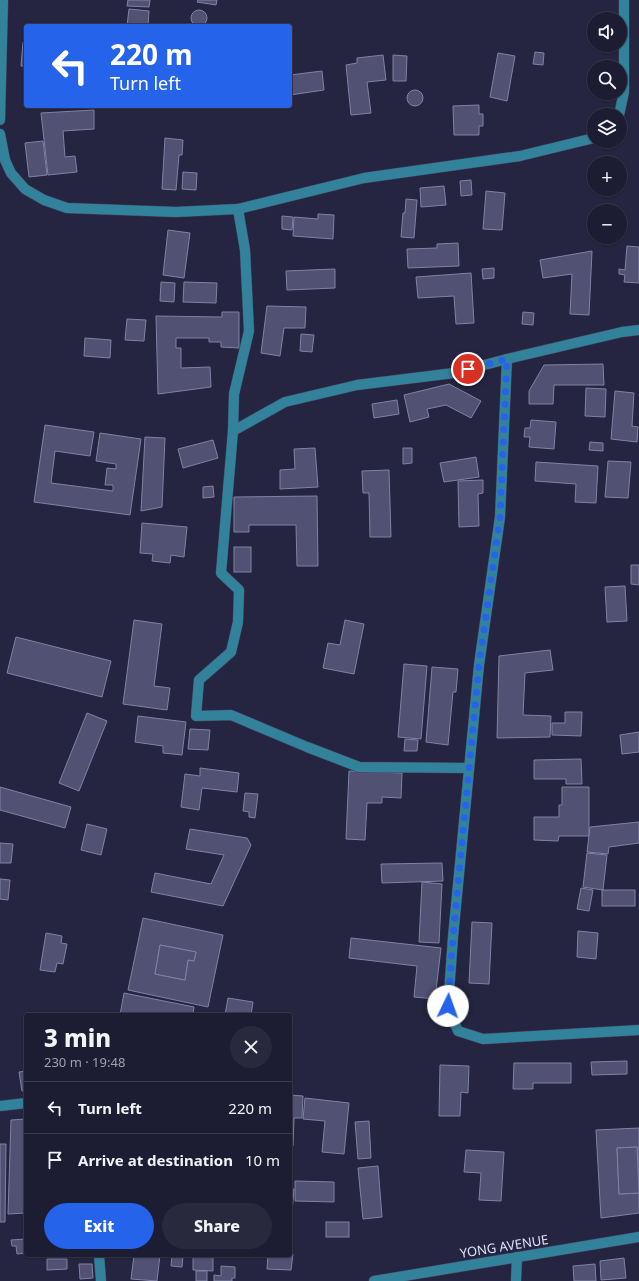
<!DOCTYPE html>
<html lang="en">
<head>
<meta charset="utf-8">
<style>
  :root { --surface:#1c1c32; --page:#29293e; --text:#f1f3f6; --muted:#a0a1ac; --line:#3a3a4d; --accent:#2563eb }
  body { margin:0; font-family:"Noto Sans",sans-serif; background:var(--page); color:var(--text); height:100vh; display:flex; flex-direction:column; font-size:15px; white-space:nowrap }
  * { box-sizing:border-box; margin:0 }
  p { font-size:13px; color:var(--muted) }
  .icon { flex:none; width:22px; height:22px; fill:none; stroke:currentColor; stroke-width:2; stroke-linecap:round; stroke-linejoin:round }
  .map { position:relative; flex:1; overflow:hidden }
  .side { position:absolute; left:24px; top:1013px; width:268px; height:244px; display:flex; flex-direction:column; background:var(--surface); border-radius:4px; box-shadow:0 1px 3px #0004,0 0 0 1px var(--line) }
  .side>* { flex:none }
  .banner { position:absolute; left:24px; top:24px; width:268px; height:84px; border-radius:4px; box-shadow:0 1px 3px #0004,0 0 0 1px var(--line); background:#2563eb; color:#fff; overflow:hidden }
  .fabs { position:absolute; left:587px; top:12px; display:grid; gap:8px }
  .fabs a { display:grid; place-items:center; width:40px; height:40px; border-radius:50%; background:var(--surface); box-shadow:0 1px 3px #0004,0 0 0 1px var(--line); font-size:20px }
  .pin { position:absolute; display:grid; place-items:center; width:34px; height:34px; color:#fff; margin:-17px; border:2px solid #fff; border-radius:50%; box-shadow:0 1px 4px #0007 }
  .me { position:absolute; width:44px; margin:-22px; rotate:3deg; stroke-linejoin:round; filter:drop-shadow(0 0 3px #0008) }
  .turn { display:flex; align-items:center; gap:14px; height:84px; padding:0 20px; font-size:18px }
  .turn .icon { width:52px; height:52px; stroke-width:2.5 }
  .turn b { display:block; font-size:28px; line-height:34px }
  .round { display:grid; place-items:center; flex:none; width:42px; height:42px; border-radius:21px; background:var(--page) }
  .headline { display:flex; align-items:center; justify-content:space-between; height:68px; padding:0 20px }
  h1 { font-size:24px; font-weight:800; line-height:30px }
  .primary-button { display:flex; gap:8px; margin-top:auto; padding:8px 20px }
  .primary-button a { flex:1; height:46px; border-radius:24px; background:var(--accent); color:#fff; font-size:16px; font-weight:800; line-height:46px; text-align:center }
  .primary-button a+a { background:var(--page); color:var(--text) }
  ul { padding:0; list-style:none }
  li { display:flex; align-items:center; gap:12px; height:52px; padding:0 20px; border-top:1px solid var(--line) }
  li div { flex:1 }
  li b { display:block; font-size:15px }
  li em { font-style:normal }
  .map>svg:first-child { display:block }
  .building { fill:#515273; stroke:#8082a5; fill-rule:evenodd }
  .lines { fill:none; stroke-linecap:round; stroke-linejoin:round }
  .minor-casing { stroke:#43435f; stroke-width:11 }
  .minor { stroke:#33829b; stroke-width:10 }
  .route { stroke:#2563eb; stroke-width:7; stroke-dasharray:0 12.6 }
  .labels { text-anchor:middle; stroke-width:4; stroke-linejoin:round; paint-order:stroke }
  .street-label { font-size:13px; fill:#e0e2f5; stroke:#252542 }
</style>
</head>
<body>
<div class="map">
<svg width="639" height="1281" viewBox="0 0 639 1281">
  <rect width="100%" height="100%" fill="#252542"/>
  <g class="building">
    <path d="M128 0H150L149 7 127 6Z"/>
    <path d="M198 0H217L216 5 197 2Z"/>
    <path d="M129 9 149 11 148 26H127Z"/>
    <circle cx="199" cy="18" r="8"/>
    <path d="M23 42H26V66H21Z"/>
    <path d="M535 52 544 53 543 65 533 64Z"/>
    <path d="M498 53 515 56 507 101 490 97Z"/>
    <path d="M383 55 386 80 367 82 371 113 351 115 346 65 357 63V58Z"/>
    <path d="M393 55 407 56 406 81H393Z"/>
    <path d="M322 71 324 90 290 95V75Z"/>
    <circle cx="415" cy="98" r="8"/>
    <path d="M479 105V114H483V126H479V135H454L453 106Z"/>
    <path d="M94 110V129L63 131 65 157 75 156 77 172 48 175 41 113Z"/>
    <path d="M165 138 183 140 182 155H179L176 190 162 189Z"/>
    <path d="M43 141 47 175 29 177 25 143Z"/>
    <path d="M183 172 197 173 196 190 182 189Z"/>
    <path d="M471 180 472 195 461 196 460 181Z"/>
    <path d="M444 186 446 205 421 207 420 188Z"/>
    <path d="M486 191 505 193 502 230 483 229Z"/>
    <path d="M406 199 417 200 414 238 401 237 403 213H405Z"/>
    <path d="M318 214 334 215 333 239 293 236 294 217 318 219Z"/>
    <path d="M282 216 293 217 292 230 282 229Z"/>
    <path d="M168 230 190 233 184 278 163 275Z"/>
    <path d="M458 243 459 266 408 268 407 249 437 248V244Z"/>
    <path d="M627 246 639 247V283L624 282 625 275 619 274V269L625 270Z"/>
    <path d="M592 251 589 315 570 314 572 274 543 278 540 260Z"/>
    <path d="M494 268V278L483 279 482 269Z"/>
    <path d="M335 269V288L287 290 286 271Z"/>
    <path d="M471 273 474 323 456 324 454 296 418 298 416 277Z"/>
    <path d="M161 282 175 283 174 302 160 301Z"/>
    <path d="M184 282 217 283 216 303 183 302Z"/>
    <path d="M267 306 306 307 305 328H284L280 356 261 353Z"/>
    <path d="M222 312H239V348L221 347V342H209V338H176V348H181V368L210 367 211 387 158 394 156 316 222 317Z"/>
    <path d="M523 312 534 313 533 325 522 324Z"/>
    <path d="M127 319 146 320 144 341 125 340Z"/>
    <path d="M301 334 314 335 312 352 300 351Z"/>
    <path d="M85 338 111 340 110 358 84 356Z"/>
    <path d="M603 364 604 385H554L553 404H529V391L544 365Z"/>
    <path d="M449 384 481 401 471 418 446 405 427 409 429 417 410 422 404 395Z"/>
    <path d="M586 388 606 389 605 417 585 416Z"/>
    <path d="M615 391 634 393 632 426 638 427 637 442 611 439Z"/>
    <path d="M397 400 399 414 374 418 372 404Z"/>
    <path d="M531 420 556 422 554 449 529 447 530 437H524L525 428H530Z"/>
    <path d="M45 425 94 432 90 456 55 451 51 483 113 491V485H105L107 468 116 469V464L96 461 100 433 141 439 130 515 34 502Z"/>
    <path d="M145 437 165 438 162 507 141 511Z"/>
    <path d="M213 440 218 458 183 468 178 449Z"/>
    <path d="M590 442 603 443V451L589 450Z"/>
    <path d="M315 448 318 487 280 489V470L295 469 294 449Z"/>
    <path d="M403 448H412V463L403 464Z"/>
    <path d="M476 457 479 477 444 482 440 463Z"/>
    <path d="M608 461 631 462 628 498 605 497Z"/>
    <path d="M536 462 598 466 596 503 575 502 576 484 535 481Z"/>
    <path d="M389 470 391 537H370L369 493H363L362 471Z"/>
    <path d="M483 480V493L478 494 479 526 459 527 458 481Z"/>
    <path d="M213 486 214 497 203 498V487Z"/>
    <path d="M317 496 318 566H297L296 525H249V532H234V497Z"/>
    <path d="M142 523 187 527 184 557 171 555 170 563 152 561 153 554 140 553Z"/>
    <rect x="234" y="547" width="17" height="25"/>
    <path d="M631 565H639V585L631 584Z"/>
    <path d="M625 586 627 621 607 622 605 587Z"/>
    <path d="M134 620 162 624 154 686 170 688 167 710 123 704Z"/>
    <path d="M345 620 364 624 354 674 323 668 328 643 340 645Z"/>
    <path d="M16 637 111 661 102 697 7 673Z"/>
    <path d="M550 650 553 670 525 673 523 715 551 716 550 737 497 738 499 656Z"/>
    <path d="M404 664 427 666 421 739 398 737Z"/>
    <path d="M432 667 458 669 456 692H453L448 745 426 742Z"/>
    <path d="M565 712H582L581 736 552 735V723H565Z"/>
    <path d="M87 713 107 721 79 791 59 783Z"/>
    <path d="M138 716 186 722 182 755 163 753V746L135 742Z"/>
    <path d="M190 729 210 730 208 750 188 749Z"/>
    <path d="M639 732V752L622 754 620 735Z"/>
    <path d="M405 739 418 740 417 751H404Z"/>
    <path d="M581 759 582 784H566V779H534V760Z"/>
    <path d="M200 768 239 773 237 792 202 788 199 810 181 807 185 774 200 776Z"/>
    <path d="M349 771 402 773 401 798 382 797V803H367L365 840 346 839Z"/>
    <path d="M0 787 71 807 65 828 0 810Z"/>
    <path d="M562 787H589V836H559L558 841 534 840V817H559V805H562Z"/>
    <path d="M245 793 258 794 255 818 249 817V812L243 811Z"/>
    <path d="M639 822V843L609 847 608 854 587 852 590 827Z"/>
    <path d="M87 824 107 829 101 855 81 850Z"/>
    <path d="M190 829 247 838 251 845 223 906 151 892 155 873 211 884 224 855 186 849Z"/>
    <path d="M0 843 13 844 11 863H0Z"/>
    <path d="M587 853 607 855 603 890 583 887Z"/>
    <path d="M442 863 443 881 382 883 381 864Z"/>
    <path d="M0 879 10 880 8 900 0 899Z"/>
    <path d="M422 882 442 884 439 943 419 942Z"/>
    <path d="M581 888 593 890 589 911 577 909Z"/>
    <rect x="602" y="890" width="33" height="16"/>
    <path d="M143 918 223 935 208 1007 128 990ZM160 945 196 952 194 961 188 960 185 980 155 974Z"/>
    <path d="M472 922 492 923 489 984 469 983Z"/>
    <path d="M578 931 598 933 596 959 577 957Z"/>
    <path d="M46 933 62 936 61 943 67 944 63 964 57 963 55 972 40 970Z"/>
    <path d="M351 938 441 948 435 999 414 997 417 966 349 958Z"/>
    <path d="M160 945 196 952 194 961 188 960 185 980 155 974Z"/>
    <path d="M124 993 194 1007 193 1015H120Z"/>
    <path d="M228 998 253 1002 251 1015H225Z"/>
    <path d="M627 1061V1074L592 1075 591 1062Z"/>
    <path d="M514 1063H571V1083H533V1089H513Z"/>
    <path d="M440 1065 469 1066 468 1093 461 1092 460 1116H439Z"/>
    <path d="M26 1071V1090L22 1091 19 1072Z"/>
    <path d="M290 1095 303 1096 302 1118H294L293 1146H290Z"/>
    <path d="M305 1098 349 1103 344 1154 322 1152 325 1121 303 1119Z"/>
    <path d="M26 1119V1213L8 1214 11 1120Z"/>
    <path d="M369 1121 371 1158 358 1159 355 1122Z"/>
    <path d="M639 1128V1213L601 1218 596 1130ZM637 1147 639 1193 619 1194 617 1148Z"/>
    <path d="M0 1144H6L5 1222H0Z"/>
    <path d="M637 1147 639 1193 619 1194 617 1148Z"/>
    <path d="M466 1150 504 1152 501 1201 479 1200 481 1173 464 1172Z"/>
    <path d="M378 1166 382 1217 363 1219 358 1168Z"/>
    <path d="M295 1181 334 1182V1202L295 1201Z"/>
    <path d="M290 1189H294L290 1236Z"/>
    <rect x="326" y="1222" width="23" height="15"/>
    <path d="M26 1239V1253L17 1254 16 1246H12L11 1240Z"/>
    <path d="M290 1253 293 1254 291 1270 267 1269 268 1255H290Z"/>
    <path d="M134 1255H160L157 1281 131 1279Z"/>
    <path d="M172 1255 183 1256 182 1267 171 1266Z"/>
    <path d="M193 1255H213V1271L193 1270Z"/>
    <path d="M624 1258 626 1278 601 1280 600 1261Z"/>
    <path d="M47 1259H67V1269L47 1270Z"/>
    <path d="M79 1264H92L93 1278 80 1279Z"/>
    <path d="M595 1264 596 1281H574L573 1266Z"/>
    <path d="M221 1266 235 1267V1278H232V1281H214V1275L221 1276Z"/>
    <rect x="196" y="1271" width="11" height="10"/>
  </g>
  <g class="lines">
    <g class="minor-casing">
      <g id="minor">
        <path d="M619 115 624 92V0"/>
        <path d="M0 120 3 0"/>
        <path d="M0 134 5 160 11 173 25 189 44 200 67 208 176 212 238 209 364 178 520 156 594 138"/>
        <path d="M238 209 245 250 249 331 234 394 233 431 221 573 239 590 238 622 231 652 199 680 196 716 231 715 307 747 359 767 469 768"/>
        <path d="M507 359 500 517 479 665 453 937 448 1007 458 1031 483 1039 639 1030"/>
        <path d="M233 431 285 402 357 385 454 373 507 359 622 332 639 330"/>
        <path d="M0 1106 26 1103"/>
        <path d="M99 1255 101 1281"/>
        <path d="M374 1281 639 1237"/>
        <path d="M516 1281 517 1257"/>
      </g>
    </g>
    <use href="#minor" class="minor"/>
  </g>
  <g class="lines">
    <path class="route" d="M448 1006 453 937 479 665 500 517 507 359 468 369"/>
  </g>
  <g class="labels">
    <g class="street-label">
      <text transform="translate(504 1246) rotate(-9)" y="5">YONG AVENUE</text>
    </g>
  </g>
</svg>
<div class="fabs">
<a><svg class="icon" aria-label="sound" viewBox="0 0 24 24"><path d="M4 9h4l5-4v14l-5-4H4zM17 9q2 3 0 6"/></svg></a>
<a><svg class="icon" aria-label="search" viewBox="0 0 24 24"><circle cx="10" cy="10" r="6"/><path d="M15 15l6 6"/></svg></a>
<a><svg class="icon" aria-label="layers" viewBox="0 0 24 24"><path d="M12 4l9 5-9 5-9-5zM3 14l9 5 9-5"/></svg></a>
<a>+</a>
<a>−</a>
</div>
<div class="pin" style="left:468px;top:369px;background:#d93025"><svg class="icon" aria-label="arrive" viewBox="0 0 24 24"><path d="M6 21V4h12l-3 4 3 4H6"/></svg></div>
<svg class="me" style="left:448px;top:1006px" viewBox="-20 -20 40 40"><circle r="19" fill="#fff"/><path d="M0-13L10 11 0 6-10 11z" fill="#2563eb"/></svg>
<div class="banner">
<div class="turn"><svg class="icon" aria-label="left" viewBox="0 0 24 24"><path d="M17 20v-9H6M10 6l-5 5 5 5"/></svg><div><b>220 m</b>Turn left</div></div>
</div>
<section class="side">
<div class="headline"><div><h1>3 min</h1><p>230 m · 19:48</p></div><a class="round"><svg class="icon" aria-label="close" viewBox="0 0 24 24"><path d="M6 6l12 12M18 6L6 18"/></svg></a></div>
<ul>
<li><svg class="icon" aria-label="left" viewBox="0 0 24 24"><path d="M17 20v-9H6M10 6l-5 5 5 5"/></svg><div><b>Turn left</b></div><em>220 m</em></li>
<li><svg class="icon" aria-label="arrive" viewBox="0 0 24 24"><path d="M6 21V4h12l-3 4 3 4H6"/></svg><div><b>Arrive at destination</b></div><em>10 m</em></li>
</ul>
<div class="primary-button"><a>Exit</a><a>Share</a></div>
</section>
</div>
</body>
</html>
